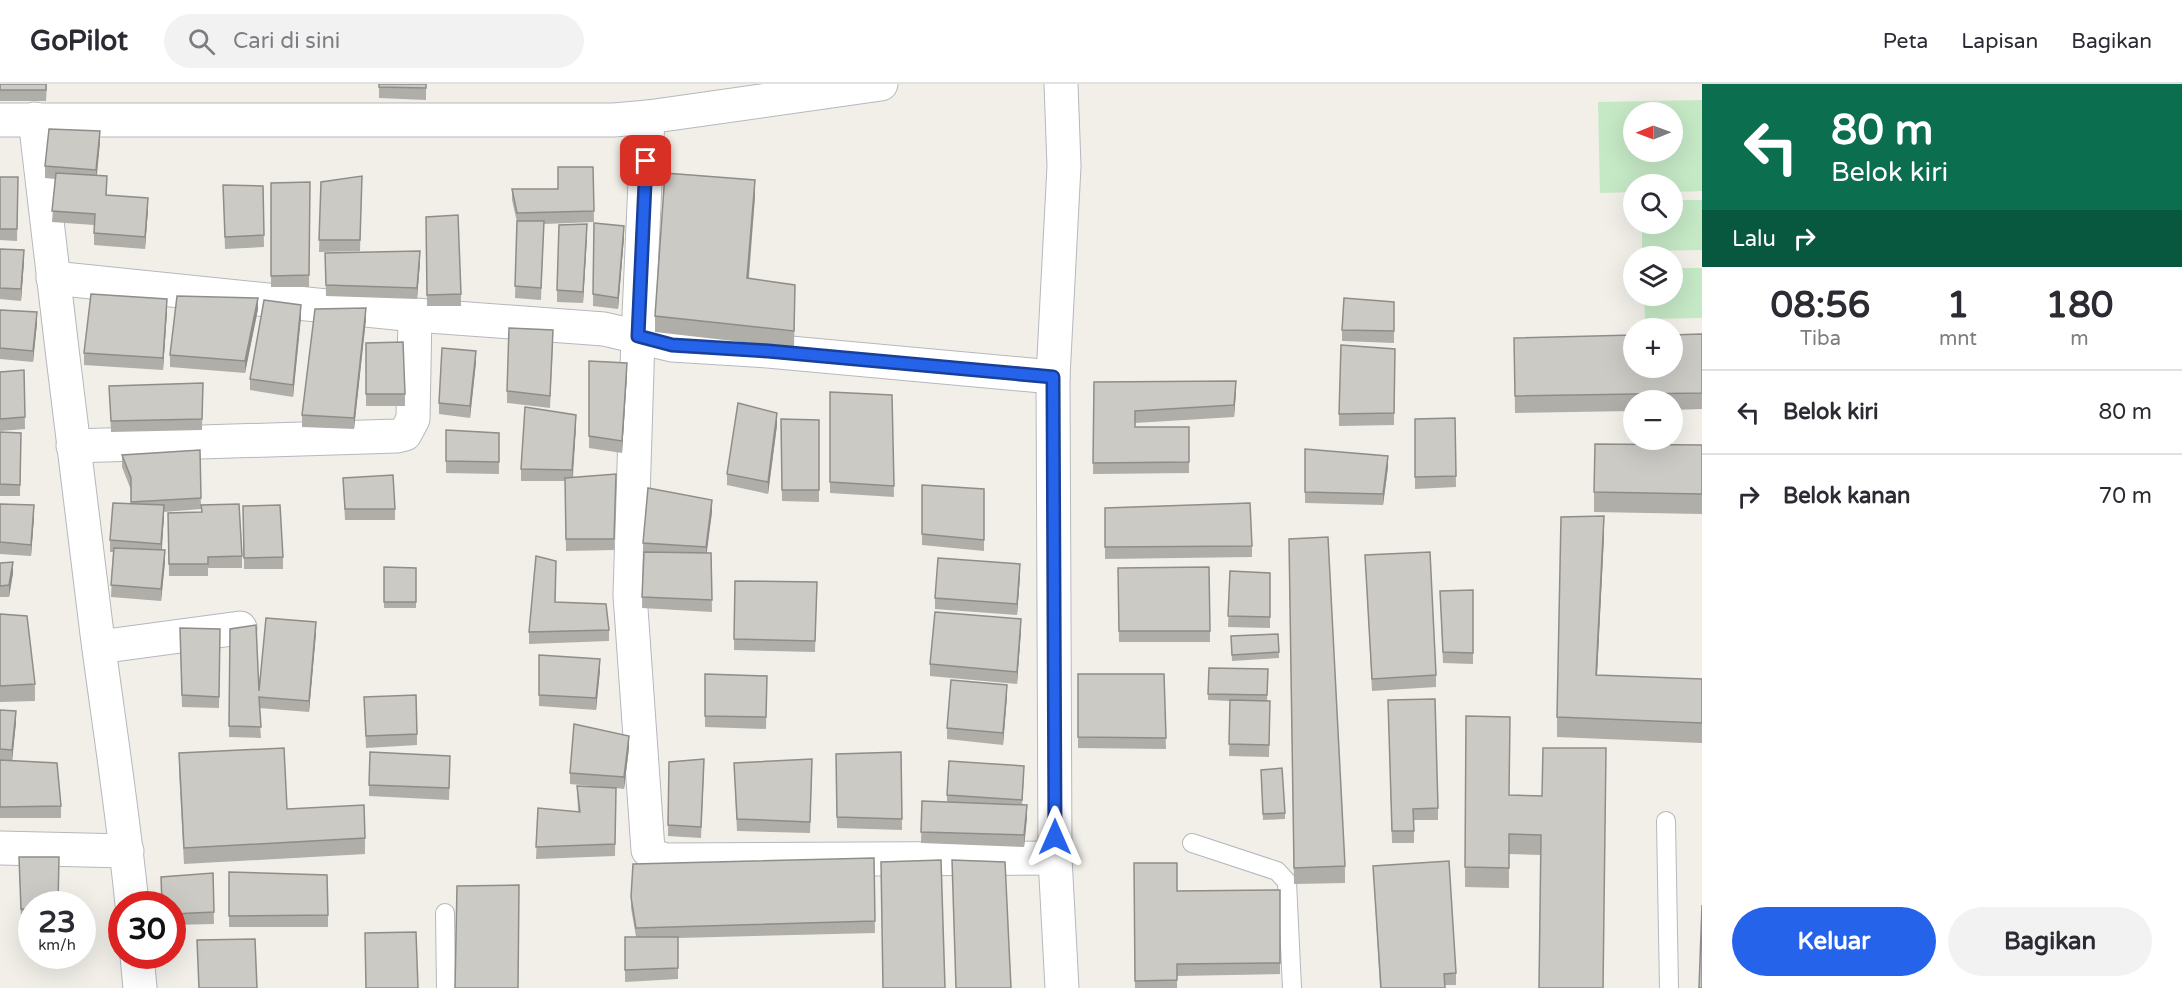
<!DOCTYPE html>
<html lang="id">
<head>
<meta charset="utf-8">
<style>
  :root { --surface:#fff; --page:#f2f2f3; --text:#2b2b33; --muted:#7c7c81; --line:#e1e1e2; --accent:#2563eb }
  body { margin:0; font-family:"Varela Round",sans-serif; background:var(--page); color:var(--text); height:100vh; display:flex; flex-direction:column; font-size:22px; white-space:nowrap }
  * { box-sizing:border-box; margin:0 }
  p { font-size:20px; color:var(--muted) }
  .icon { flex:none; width:33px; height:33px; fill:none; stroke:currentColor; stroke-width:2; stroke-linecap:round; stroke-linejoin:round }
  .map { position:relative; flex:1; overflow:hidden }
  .sheet { display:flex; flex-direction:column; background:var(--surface); width:480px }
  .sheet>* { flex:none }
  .banner { background:#0b6e4f; color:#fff; overflow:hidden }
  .needle { width:39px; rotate:269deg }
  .tools { position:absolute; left:1623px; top:18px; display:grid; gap:12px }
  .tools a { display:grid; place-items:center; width:60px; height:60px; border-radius:50%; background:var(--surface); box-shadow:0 6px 24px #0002; font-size:30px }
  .speed { position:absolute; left:18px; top:807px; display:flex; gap:12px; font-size:30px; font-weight:700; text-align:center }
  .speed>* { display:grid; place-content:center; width:78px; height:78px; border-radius:50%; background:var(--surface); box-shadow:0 6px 24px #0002; line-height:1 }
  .speed small { font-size:15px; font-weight:400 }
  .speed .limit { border:9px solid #d22; background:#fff; color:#111 }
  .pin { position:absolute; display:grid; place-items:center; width:51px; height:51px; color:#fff; margin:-26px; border-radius:12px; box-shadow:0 3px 9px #0006 }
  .me { position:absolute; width:66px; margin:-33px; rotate:0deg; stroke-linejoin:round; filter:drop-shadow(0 0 4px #0008) }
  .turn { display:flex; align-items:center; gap:21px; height:126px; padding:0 30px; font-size:27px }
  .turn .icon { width:78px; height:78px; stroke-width:2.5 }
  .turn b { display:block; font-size:42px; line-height:51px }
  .then { display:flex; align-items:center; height:57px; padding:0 30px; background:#0003; gap:12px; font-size:22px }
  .eta { display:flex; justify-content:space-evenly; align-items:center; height:102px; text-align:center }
  .eta b { font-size:36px; font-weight:800; line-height:42px }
  .button { display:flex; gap:12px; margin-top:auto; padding:12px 30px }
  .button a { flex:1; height:69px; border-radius:36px; background:var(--accent); color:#fff; font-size:24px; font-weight:800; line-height:69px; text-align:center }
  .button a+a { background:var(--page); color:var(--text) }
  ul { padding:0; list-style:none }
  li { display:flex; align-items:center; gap:18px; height:84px; padding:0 30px; border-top:2px solid var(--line) }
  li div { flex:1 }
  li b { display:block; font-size:22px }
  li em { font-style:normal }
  header { display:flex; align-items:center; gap:36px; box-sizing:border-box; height:84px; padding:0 30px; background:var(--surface); border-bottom:2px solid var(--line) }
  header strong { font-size:28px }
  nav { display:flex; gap:33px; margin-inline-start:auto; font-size:21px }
  .search { width:420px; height:54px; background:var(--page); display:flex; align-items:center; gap:15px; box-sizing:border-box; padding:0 21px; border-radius:33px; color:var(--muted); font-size:22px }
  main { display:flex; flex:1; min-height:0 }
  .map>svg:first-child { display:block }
  .green { fill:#c5e8c5; fill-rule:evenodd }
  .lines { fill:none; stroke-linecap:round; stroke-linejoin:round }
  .lane-casing { stroke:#b5b8bc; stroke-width:20 }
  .street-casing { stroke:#b5b8bc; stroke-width:35 }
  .lane { stroke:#fff; stroke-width:18 }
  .street { stroke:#fff; stroke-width:33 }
  .wall { fill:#afaea9 }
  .shaded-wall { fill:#8f8d8a }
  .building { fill:#cccac5; stroke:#8f8d8a; stroke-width:1.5 }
  .route-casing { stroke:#184099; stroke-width:15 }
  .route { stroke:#2563eb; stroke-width:10 }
</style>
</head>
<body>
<header>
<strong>GoPilot</strong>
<div class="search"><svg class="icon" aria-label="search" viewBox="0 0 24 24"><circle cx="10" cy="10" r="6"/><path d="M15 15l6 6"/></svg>Cari di sini</div>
<nav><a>Peta</a><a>Lapisan</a><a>Bagikan</a></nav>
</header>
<main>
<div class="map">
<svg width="1702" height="904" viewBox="0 0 1702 904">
  <rect width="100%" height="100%" fill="#f1efe8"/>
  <g class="green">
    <path d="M1702 16V107L1673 108 1672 100H1634L1633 108 1600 109 1598 18ZM1634 28H1672V68H1634Z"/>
    <path d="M1673 116H1702V166L1642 167V140H1672Z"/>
    <path d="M1673 184H1702V234L1645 235 1644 212H1672Z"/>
  </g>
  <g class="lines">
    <g class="lane-casing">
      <g id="lane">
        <path d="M1666 737 1669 904"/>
        <path d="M1192 759 1277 787 1287 798 1292 904"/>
        <path d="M445 829 446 904"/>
      </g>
    </g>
    <g class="street-casing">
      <g id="street">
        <path d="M1061 0 1064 82 1053 293 1055 774 1062 904"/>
        <path d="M648 33 638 253 630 511 648 766 656 773 666 776 1055 774"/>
        <path d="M35 35C55 207 75 378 97 550 109 640 123 730 132 820"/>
        <path d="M0 36H614L648 33 881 0"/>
        <path d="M53 194 415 231 604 245 672 261 768 267 1053 293"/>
        <path d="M73 362 397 352 405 350 413 335 415 231"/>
        <path d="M99 563 240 544"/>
        <path d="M0 764 127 767"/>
        <path d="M137 872 140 904"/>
      </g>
    </g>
    <use href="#lane" class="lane"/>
    <use href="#street" class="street"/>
  </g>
  <g class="wall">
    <path d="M0 0H47L46 17H0Z"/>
    <path d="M379 0H426V16L379 14Z"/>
    <path d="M100 58 97 91 107 103V111L148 125 145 165 94 161V141L52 138 55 95 45 94V82Z"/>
    <path d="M593 83 594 138 544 140 541 216 515 214 517 138 512 116V105H558Z"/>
    <path d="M362 92 360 167 319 168 321 98Z"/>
    <path d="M0 93H18L17 157 0 156Z"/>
    <path d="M310 98 309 203H271V99Z"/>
    <path d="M223 101 263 102 264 163 225 165Z"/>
    <path d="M755 112 749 194 795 217 794 264 655 248V232Z"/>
    <path d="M426 133 461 210V222H427Z"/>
    <path d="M594 139 624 153 618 225 593 222Z"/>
    <path d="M587 152 583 219 557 218V206Z"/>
    <path d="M0 165 24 177 21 217 0 215Z"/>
    <path d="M325 169 420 178 417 215 326 212Z"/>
    <path d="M1394 218V259L1342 257V246Z"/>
    <path d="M258 225 245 289 170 283V271Z"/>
    <path d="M0 226 37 239 33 278 0 275Z"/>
    <path d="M167 227 163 286 84 281V269Z"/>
    <path d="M301 233 293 313 250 306V295Z"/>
    <path d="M366 235 354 345 302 343V331Z"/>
    <path d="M1702 250V325L1672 326V316H1634V327L1515 329 1514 254Z"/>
    <path d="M553 258 550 324 507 319V307Z"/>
    <path d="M366 259 405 310V322H366Z"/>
    <path d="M1395 265 1394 341 1339 342V330Z"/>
    <path d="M589 277 627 291 622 369 589 364Z"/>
    <path d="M476 278 470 334 439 330V319Z"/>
    <path d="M24 286 25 345 0 347V288Z"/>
    <path d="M1094 298 1236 308 1234 333 1135 339V343H1189V389L1093 390Z"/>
    <path d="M203 299 202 346 111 348 109 302Z"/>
    <path d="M830 308 892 311 894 413 830 409Z"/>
    <path d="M1455 334 1456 403 1415 405V335Z"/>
    <path d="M781 335 819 336V418L782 417Z"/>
    <path d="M777 341 768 410 727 401V390Z"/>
    <path d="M576 342 573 394 616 401 614 466 566 467 565 397H521V385Z"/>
    <path d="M446 346 499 349V390L446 389Z"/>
    <path d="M0 348 21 349 20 412H0Z"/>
    <path d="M1702 361V430L1594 428V408Z"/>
    <path d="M200 366 201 425 164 428 162 466 165 478 161 517 111 513 113 468H110V456L131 420V406L122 383V371Z"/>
    <path d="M1388 383 1383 421 1305 419V408Z"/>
    <path d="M343 394 395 425V436H345Z"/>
    <path d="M922 401 984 405V467L922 461Z"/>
    <path d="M0 420 34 433 31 472 0 470Z"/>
    <path d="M243 422 283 473V485H244Z"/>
    <path d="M1105 424 1252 462V473L1105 475Z"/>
    <path d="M712 428 706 469H711L712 528 642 524 643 459Z"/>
    <path d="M168 429 242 472V484H208V492H169Z"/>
    <path d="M1604 452 1597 591 1702 595V659L1557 653V633Z"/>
    <path d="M1289 455 1345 782V799L1294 800Z"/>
    <path d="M1365 471 1436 591V603L1372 607Z"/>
    <path d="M0 479 13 489 9 513H0Z"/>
    <path d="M384 483 416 484V524H384Z"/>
    <path d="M1209 483 1210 558H1119L1118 484Z"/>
    <path d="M1230 487 1270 489V544L1228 543Z"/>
    <path d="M556 489 555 518 609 546V557L529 560V548Z"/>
    <path d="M1020 492 1017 531 935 525V514Z"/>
    <path d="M735 497 817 498 815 568 734 566Z"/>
    <path d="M1473 506V580L1443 579 1440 507Z"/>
    <path d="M0 530 35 600V617L0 618Z"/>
    <path d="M180 544 220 545 219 624 182 623Z"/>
    <path d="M230 545 259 607 316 549 309 628 259 624 261 654 229 653Z"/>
    <path d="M1021 546 1017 600 930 592V580Z"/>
    <path d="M1278 550 1279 574 1232 577 1231 552Z"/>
    <path d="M539 571 600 586 596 626 539 622Z"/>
    <path d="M1209 584 1268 585 1267 617H1270L1269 673 1229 672 1230 617 1208 616Z"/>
    <path d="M705 590 767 592 766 645 705 643Z"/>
    <path d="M1078 590H1164L1166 665 1078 664Z"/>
    <path d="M1007 612 1003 661 947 655V644Z"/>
    <path d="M364 613 417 650V661L366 664Z"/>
    <path d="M1388 616 1438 724V736H1414V759H1392Z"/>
    <path d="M0 626 16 638 12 676 61 722V734H0Z"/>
    <path d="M1466 632 1509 711 1542 712 1541 771 1509 770V804L1465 803Z"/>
    <path d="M629 664 624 705 616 704 615 772 536 775 538 724 578 728 577 702 613 704 570 700V689Z"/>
    <path d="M901 668 902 746 837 744 836 670Z"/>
    <path d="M179 669 287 725 365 754V770L184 780 179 686Z"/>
    <path d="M669 678 704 686 701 754 668 752Z"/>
    <path d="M734 679 812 686 810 749 737 747Z"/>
    <path d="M450 683 449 716 369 712V701Z"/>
    <path d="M1261 686 1285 729V735L1263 736Z"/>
    <path d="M1024 694 1022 721 1027 733 1024 763 921 759 922 717 947 718V711Z"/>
    <path d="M19 773 32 820V836H21Z"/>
    <path d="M874 774 875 849 678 854V895L625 898V853H636L631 824V813Z"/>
    <path d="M1134 779 1177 807 1280 806V890L1177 892V904H1135Z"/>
    <path d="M1373 782 1456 889V901H1445V904H1380Z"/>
    <path d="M229 788 328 831V843H229Z"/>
    <path d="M213 789 214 840 172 841V820Z"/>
  </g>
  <g class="shaded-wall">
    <path d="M100 47V58L96 98V86Z"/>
    <path d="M755 96V112L747 210V194Z"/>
    <path d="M148 114V125L145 165V153Z"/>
    <path d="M587 140V152L583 219V208Z"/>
    <path d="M624 142V153L618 225V214Z"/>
    <path d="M24 166V177L21 217V205Z"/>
    <path d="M420 167V178L417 215V204Z"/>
    <path d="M258 214V225L245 289V277Z"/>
    <path d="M167 215V227L163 286V274Z"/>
    <path d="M301 221V233L293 313V301Z"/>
    <path d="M366 224V235L354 345V334Z"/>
    <path d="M37 228V239L33 278V267Z"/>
    <path d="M476 267V278L470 334V322Z"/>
    <path d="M627 279V291L622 369V357Z"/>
    <path d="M1236 297V308L1234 333V321Z"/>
    <path d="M777 329V341L768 410V398Z"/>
    <path d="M576 331V342L572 398V386Z"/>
    <path d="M1388 372V383L1383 421V410Z"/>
    <path d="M712 416V428L706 475V463Z"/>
    <path d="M34 421V433L31 472V461Z"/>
    <path d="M164 421V433L161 472V460Z"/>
    <path d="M1604 432V452L1596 611V591Z"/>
    <path d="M165 466V478L161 517V505Z"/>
    <path d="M13 478V489L9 513V501Z"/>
    <path d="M1020 480V492L1017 531V520Z"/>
    <path d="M1021 535V546L1017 600V588Z"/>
    <path d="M316 538V549L309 628V617Z"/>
    <path d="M600 575V586L596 626V614Z"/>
    <path d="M1007 601V612L1003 661V649Z"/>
    <path d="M16 627V638L12 678V666Z"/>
    <path d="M629 652V664L624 705V693Z"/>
    <path d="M1027 721V733L1024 763V751Z"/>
  </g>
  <g class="building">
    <rect x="0" y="0" width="46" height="6"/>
    <path d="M379 0H426V4L379 3Z"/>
    <path d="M49 45 100 47 96 86 45 82Z"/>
    <path d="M558 83H593L594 127 517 129 512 105H558Z"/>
    <path d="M56 89 107 92 106 111 148 114 145 153 94 149 95 130 52 127Z"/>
    <path d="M665 89 755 96 747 194 795 201 794 247 655 232Z"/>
    <path d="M362 92 360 156H319L321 98Z"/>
    <path d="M0 93H18L17 145H0Z"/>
    <path d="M310 98 309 191 271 192V99Z"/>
    <path d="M223 101 263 102 264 151 225 153Z"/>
    <path d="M458 131 461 210 427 211 426 133Z"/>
    <path d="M517 137H544L541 204 515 202Z"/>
    <path d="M594 139 624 142 618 214 593 210Z"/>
    <path d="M587 140 583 208 557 206 559 141Z"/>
    <path d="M0 165 24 166 21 205 0 204Z"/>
    <path d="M420 167 417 204 326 201 325 169Z"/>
    <path d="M91 210 167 215 163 274 84 269Z"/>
    <path d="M177 212 258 214 245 277 170 271Z"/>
    <path d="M1344 214 1394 218V247L1342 246Z"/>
    <path d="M264 216 301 221 293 301 250 295Z"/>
    <path d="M366 224 354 334 302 331 315 225Z"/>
    <path d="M0 226 37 228 33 267 0 264Z"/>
    <path d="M509 244 553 246 550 312 507 307Z"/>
    <path d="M1702 250V309L1515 312 1514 254 1634 251V284H1672V251Z"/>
    <path d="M403 258 405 310H366V259Z"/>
    <path d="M1341 261 1395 265 1394 329 1339 330Z"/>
    <path d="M442 264 476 267 470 322 439 319Z"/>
    <path d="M589 277 627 279 622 357 589 352Z"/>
    <path d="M24 286 25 333 0 335V288Z"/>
    <path d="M1236 297 1234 321 1135 327V343H1189V378L1093 379 1094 298Z"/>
    <path d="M203 299 202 335 111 337 109 302Z"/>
    <path d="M830 308 892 311 894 402 830 398Z"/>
    <path d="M738 319 777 329 768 398 727 390Z"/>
    <path d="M525 323 576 331 572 386 521 385Z"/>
    <path d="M1455 334 1456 392 1415 393V335Z"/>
    <path d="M781 335 819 336V406H782Z"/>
    <path d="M446 346 499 349V378L446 377Z"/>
    <path d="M0 348 21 349 20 401 0 400Z"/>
    <path d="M1595 360 1702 361V410L1594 408Z"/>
    <path d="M1305 365 1388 372 1383 410 1305 408Z"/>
    <path d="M200 366 201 414 131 418V394L122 371Z"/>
    <path d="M616 390 614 455H566L565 394Z"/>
    <path d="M393 391 395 425H345L343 394Z"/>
    <path d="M922 401 984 405V456L922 450Z"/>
    <path d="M648 404 712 416 706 463 643 459Z"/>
    <path d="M113 419 164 421 161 460 110 456Z"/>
    <path d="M1250 419 1252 462 1105 463V424Z"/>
    <path d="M0 420 34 421 31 461 0 458Z"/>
    <path d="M239 420 242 472 208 473V480H169L168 429 202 428 201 421Z"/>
    <path d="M280 421 283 473 244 474 243 422Z"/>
    <path d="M1604 432 1596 591 1702 595V639L1557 633 1561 433Z"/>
    <path d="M1328 453 1345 782 1294 784 1289 455Z"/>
    <path d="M114 464 165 466 161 505 111 501Z"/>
    <path d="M644 468 711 469 712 516 642 513Z"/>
    <path d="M1430 468 1436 591 1372 595 1365 471Z"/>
    <path d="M536 472 556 477 555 518 606 520 609 546 529 548Z"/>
    <path d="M938 474 1020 480 1017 520 935 514Z"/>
    <path d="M13 478 9 501 0 502V479Z"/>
    <path d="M384 483 416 484V518H384Z"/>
    <path d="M1209 483 1210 547H1119L1118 484Z"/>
    <path d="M1230 487 1270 489V533L1228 532Z"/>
    <path d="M735 497 817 498 815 557 734 555Z"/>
    <path d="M1473 506V569L1443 568 1440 507Z"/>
    <path d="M935 528 1021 535 1017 588 930 580Z"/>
    <path d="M0 530 27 532 35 600 0 602Z"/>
    <path d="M266 534 316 538 309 617 259 613 261 643 229 642 230 545 256 541 259 607Z"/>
    <path d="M180 544 220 545 219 613 182 611Z"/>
    <path d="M1278 550 1279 568 1232 571 1231 552Z"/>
    <path d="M539 571 600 575 596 614 539 611Z"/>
    <path d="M1209 584 1268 585 1267 611 1208 610Z"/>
    <path d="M705 590 767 592 766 633 705 632Z"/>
    <path d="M1078 590H1164L1166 654 1078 653Z"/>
    <path d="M951 596 1007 601 1003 649 947 644Z"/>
    <path d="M416 611 417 650 366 652 364 613Z"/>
    <path d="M1435 615 1438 724 1413 725 1414 747H1392L1388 616Z"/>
    <path d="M1230 616 1270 617 1269 661 1229 660Z"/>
    <path d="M0 626 16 627 12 666 0 665Z"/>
    <path d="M1466 632 1510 633 1509 711 1542 712 1543 664H1606L1603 904H1539L1541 751 1509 750V784L1465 783Z"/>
    <path d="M574 640 629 652 624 693 570 689Z"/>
    <path d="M284 664 287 725 364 721 365 754 184 764 179 669Z"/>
    <path d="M370 668 450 672 449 704 369 701Z"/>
    <path d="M901 668 902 735 837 733 836 670Z"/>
    <path d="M704 675 701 743 668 741 669 678Z"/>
    <path d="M812 675 810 738 737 735 734 679Z"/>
    <path d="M0 676 57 679 61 722 0 723Z"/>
    <path d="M949 677 1024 682 1022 716 947 711Z"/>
    <path d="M1282 684 1285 729 1263 730 1261 686Z"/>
    <path d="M577 702 616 704 615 760 536 763 538 724 580 728Z"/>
    <path d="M922 717 1027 721 1024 751 921 748Z"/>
    <path d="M19 773H59L58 820H32V825H21Z"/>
    <path d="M874 774 875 837 636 844 631 813 633 780Z"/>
    <path d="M941 776 945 904H883L881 778Z"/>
    <path d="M952 776 1005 778 1011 904H956Z"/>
    <path d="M1449 777 1456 889 1444 890 1445 904H1381L1373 782Z"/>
    <path d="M1134 779H1177V807L1280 806V879L1177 880V896L1135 897Z"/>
    <path d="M229 788 327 791 328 831 229 832Z"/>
    <path d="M213 789 214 828 172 830V820H162L161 793Z"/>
    <path d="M519 801 518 904H455L457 802Z"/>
    <path d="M1702 821V904H1699Z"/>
    <path d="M416 848 418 904H366L365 849Z"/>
    <path d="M625 853H678V884L625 886Z"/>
    <path d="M255 855 257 904H199L197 856Z"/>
  </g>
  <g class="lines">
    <g class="route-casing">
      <path id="route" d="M646 77 638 252 672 261 768 267 1053 293 1055 753"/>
    </g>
    <use href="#route" class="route"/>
  </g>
</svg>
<div class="tools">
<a><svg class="needle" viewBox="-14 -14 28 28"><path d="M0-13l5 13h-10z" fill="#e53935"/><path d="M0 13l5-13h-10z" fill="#7c7c81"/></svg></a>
<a><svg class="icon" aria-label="search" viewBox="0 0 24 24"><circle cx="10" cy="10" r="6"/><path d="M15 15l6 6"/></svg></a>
<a><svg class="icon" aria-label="layers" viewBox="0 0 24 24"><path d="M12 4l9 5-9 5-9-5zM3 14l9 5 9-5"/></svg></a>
<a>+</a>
<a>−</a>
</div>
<div class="speed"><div>23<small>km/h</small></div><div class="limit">30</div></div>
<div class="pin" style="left:646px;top:77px;background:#d93025"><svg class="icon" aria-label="arrive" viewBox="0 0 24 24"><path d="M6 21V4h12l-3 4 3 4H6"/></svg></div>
<svg class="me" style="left:1055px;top:753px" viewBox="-20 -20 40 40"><path d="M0-17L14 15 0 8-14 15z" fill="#2563eb" stroke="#fff" stroke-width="4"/></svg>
</div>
<section class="sheet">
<div class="banner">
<div class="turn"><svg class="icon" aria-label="left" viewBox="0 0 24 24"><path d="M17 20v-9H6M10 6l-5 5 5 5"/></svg><div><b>80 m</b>Belok kiri</div></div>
<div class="then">Lalu<svg class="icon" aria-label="right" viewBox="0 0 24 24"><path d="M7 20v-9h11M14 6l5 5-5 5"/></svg></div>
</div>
<div class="eta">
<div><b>08:56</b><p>Tiba</p></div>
<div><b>1</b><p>mnt</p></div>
<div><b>180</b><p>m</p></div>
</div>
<ul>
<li><svg class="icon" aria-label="left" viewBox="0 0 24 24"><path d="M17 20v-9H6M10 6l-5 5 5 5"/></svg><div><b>Belok kiri</b></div><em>80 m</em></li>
<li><svg class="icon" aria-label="right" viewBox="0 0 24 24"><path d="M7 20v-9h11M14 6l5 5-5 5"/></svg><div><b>Belok kanan</b></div><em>70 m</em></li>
</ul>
<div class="button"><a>Keluar</a><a>Bagikan</a></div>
</section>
</main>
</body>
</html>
